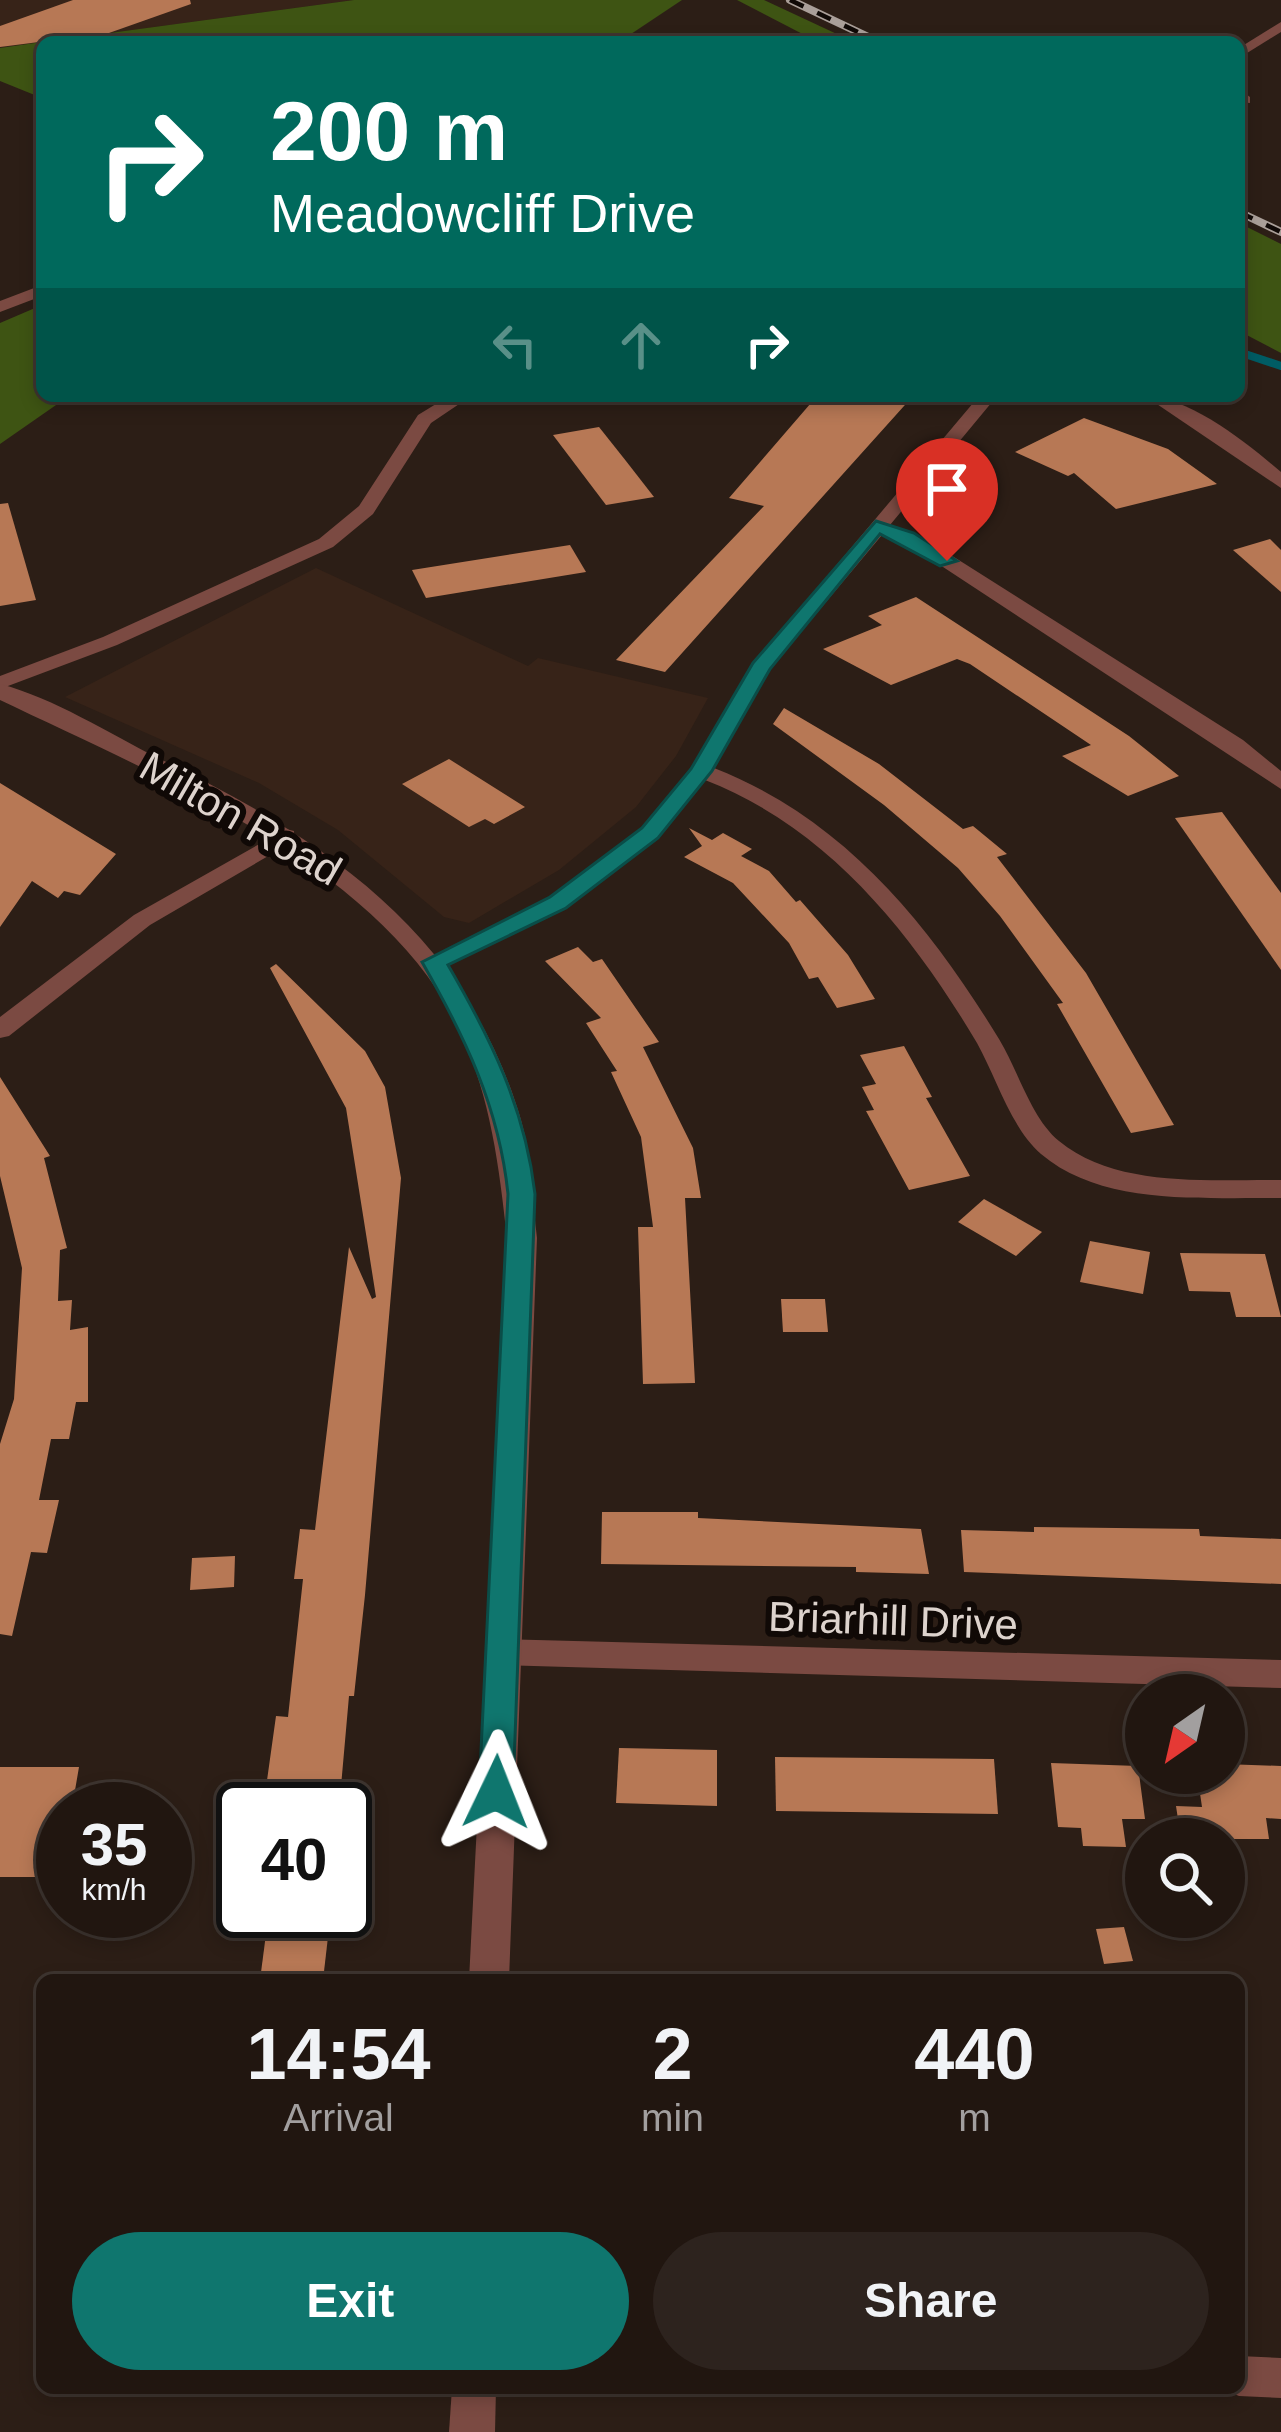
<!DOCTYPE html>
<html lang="en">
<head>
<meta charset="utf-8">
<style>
  :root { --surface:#211610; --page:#2d231e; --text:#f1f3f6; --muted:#a29f9f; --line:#3e3530; --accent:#0f766e }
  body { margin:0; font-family:Arial,sans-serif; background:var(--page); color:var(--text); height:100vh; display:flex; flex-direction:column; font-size:45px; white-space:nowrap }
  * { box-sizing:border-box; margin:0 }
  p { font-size:39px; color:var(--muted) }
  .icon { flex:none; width:66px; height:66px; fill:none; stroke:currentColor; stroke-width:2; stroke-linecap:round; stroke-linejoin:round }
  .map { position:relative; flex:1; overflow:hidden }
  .side { position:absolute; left:36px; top:1974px; width:1209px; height:420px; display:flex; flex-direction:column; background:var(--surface); border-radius:18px; box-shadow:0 6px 18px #0003,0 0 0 3px var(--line) }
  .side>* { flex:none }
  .guide { position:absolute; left:36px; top:36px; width:1209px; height:366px; border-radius:18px; box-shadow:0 6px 18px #0003,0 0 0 3px var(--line); background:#00695c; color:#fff; overflow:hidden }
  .needle { width:78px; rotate:214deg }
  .fabs { position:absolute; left:1125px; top:1674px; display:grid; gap:24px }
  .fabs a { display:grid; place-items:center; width:120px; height:120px; border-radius:50%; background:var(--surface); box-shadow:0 6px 18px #0003,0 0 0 3px var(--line); font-size:60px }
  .speed { position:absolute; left:36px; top:1782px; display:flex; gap:24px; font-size:60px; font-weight:700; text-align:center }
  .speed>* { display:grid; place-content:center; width:156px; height:156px; border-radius:50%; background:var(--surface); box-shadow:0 6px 18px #0003,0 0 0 3px var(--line); line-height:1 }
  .speed small { font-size:30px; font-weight:400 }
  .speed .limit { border:6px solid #111; border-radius:18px; background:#fff; color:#111 }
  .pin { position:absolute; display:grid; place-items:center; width:102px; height:102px; color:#fff; margin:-123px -51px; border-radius:50% 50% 50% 0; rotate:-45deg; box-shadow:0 0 12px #0007 }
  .pin .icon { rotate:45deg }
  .me { position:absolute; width:132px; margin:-66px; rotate:2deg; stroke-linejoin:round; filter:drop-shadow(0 0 9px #0008) }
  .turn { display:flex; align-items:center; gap:42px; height:252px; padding:0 36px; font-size:54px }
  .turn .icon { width:156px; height:156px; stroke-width:2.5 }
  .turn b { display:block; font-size:84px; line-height:102px }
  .lanes { display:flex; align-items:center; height:114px; padding:0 36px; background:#0003; justify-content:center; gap:60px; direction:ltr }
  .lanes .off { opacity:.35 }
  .eta { display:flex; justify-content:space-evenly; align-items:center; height:204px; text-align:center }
  .eta b { font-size:72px; font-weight:700; line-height:84px }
  .primary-button { display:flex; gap:24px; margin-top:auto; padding:24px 36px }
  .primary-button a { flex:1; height:138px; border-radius:72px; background:var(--accent); color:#fff; font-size:48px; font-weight:700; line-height:138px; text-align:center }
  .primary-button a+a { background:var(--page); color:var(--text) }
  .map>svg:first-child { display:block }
  .built { fill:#372318 }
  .forest { fill:#3e5413 }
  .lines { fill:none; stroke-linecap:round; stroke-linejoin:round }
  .stream { stroke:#005c64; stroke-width:8 }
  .building { fill:#b77855 }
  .minor { fill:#7b4a42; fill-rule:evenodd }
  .tertiary { fill:#7b4a42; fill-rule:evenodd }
  .rail-casing { stroke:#aa9f99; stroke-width:8 }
  .rail { stroke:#100906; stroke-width:4.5; stroke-dasharray:15; stroke-linecap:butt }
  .route { fill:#0f766e; stroke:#0a4d48; stroke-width:3 }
  .labels { text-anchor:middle; stroke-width:12; stroke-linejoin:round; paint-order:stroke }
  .street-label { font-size:42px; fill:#ddd3cd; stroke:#100906 }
</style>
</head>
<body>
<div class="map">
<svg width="1281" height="2432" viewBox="0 0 1281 2432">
  <rect width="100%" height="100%" fill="#2c1e16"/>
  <g class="built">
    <path d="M0 0H354L0 48Z"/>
    <path d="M316 568 528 666 538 658 708 698 676 756 636 807 559 870 469 923 444 917 338 830 259 783 65 697Z"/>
  </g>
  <g class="forest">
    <path d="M354 0H682L619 42H43Z"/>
    <path d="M737 0H764L854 42H818Z"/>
    <path d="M42 42V98L0 81V48Z"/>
    <path d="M1239 223 1281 244V353L1239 331Z"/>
    <path d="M42 305V396H69L0 444V323Z"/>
  </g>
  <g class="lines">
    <path class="stream" d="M1239 352 1281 366"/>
  </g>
  <g class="building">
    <path d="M73 0H190L191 4 109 33 0 47V26Z"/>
    <path d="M817 396H913L665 672 616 660 764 506 729 498Z"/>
    <path d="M1084 418 1168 449 1217 484 1116 509 1074 473 1068 476 1015 452Z"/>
    <path d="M599 427 626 461 654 497 606 505 553 435Z"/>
    <path d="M8 503 36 600 0 606V504Z"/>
    <path d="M1270 539 1281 550V592L1233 550Z"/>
    <path d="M570 545 586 572 426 598 412 570Z"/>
    <path d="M916 597 1129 736 1179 776 1128 796 1062 756 1091 745 970 664 957 659 891 685 823 649 882 625 868 616Z"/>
    <path d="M784 708 879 764 963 829 973 826 1007 854 997 857 1086 973 1174 1125 1131 1133 1057 1004 1063 1003 1000 916 958 868 884 805 773 724Z"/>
    <path d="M449 759 525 807 494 824 485 819 469 827 402 784Z"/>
    <path d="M0 783 116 854 80 895 64 891 58 898 32 881 0 927Z"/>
    <path d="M1222 812 1281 893V970L1175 818Z"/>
    <path d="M689 828 712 840 723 833 752 849 741 856 769 871 796 902 800 900 848 955 875 999 837 1008 818 977 809 979 789 943 733 883 684 857 702 846Z"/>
    <path d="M578 947 593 962 602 959 659 1042 643 1047 693 1148 701 1198H685L695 1383 643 1384 638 1227H653L641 1137 611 1072 617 1071 586 1023 601 1018 545 961Z"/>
    <path d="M276 964 365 1051 385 1087 401 1178 365 1595 354 1696H349L339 1809H263L276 1716 288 1717 303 1579H294L300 1529 315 1530 349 1247 372 1299 376 1297 346 1108 270 968Z"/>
    <path d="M904 1046 932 1097 926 1098 970 1176 909 1190 866 1111 874 1110 862 1087 876 1084 860 1055Z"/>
    <path d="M0 1077 50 1156 44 1158 67 1248 60 1250 58 1301 72 1300 70 1330 88 1327V1402H76L69 1439H51L39 1500H59L47 1553 31 1552 12 1636 0 1634V1444L14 1399 22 1268 0 1176Z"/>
    <path d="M984 1199 1042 1232 1016 1256 958 1222Z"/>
    <path d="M1090 1241 1150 1252 1143 1294 1080 1282Z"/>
    <path d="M1180 1253 1265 1254 1281 1317H1236L1230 1292 1189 1291Z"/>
    <path d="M781 1299H825L828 1332H783Z"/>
    <path d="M602 1512H698V1518L921 1529 929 1574 856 1572V1567L601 1564Z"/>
    <path d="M1034 1527 1199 1529 1200 1536 1281 1539V1584L964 1572 961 1530 1034 1532Z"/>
    <path d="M235 1556 234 1587 190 1590 192 1558Z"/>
    <path d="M619 1748 717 1750V1806L616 1803Z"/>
    <path d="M775 1757 994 1759 998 1814 776 1811Z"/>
    <path d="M1051 1763 1138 1766 1145 1819H1122L1126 1847 1083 1846 1081 1828 1058 1827Z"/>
    <path d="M1224 1764 1281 1766V1819L1266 1818 1269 1839H1181L1176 1806 1202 1807 1197 1773H1224Z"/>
    <path d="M0 1767H79L73 1802 63 1803 57 1877H0Z"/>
    <path d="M269 1911H331L323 1980H260Z"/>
    <path d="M1124 1927 1133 1961 1104 1964 1096 1929Z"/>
  </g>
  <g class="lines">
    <g class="minor">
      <path d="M1281 22V32L1239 58V48Z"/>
      <path d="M1239 89 1250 97V103L1239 102Z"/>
      <path d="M42 285V296L0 312V301Z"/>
      <path d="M449 396H471L431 423 373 514 333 547 117 645 0 689V676L103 637 319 539 359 506 418 415Z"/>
      <path d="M979 396H997L890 525 914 533 954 557 1243 740 1281 771V789L940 565 882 535 770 669 714 768C844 819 928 923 999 1039 1018 1070 1031 1118 1059 1141 1117 1189 1212 1179 1281 1180V1198C1206 1197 1103 1207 1041 1154 1011 1128 996 1077 977 1043 911 932 828 828 705 780L658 838 566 907 443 967H425L422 962 550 897 642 828 692 768 754 663Z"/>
      <path d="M1145 396C1189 396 1248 444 1281 472V488Z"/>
      <path d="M286 829 294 831V841L150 925 9 1036 0 1038V1017L134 915Z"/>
      <path d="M501 1639 1281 1660V1688L501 1665 490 1661 485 1652 490 1643Z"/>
      <path d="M1239 2356 1281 2358V2398L1239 2396 1225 2390 1239 2388Z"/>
    </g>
    <g class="tertiary">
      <path d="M0 684C54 698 108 733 158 758 325 839 466 933 521 1120 532 1157 532 1200 537 1238L509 1980H469L507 1238C499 1166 491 1100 461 1033 388 869 152 773 0 700Z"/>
      <path d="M452 2388H496L495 2432H449Z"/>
    </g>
    <g class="rail-casing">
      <g id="rail">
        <path d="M790 0 879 42"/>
        <path d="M1239 212 1281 232"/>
      </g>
    </g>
    <use href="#rail" class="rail"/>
  </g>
  <path class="route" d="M876 521 914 533 957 561 940 566 880 534 770 669 712 771 658 838 566 908 448 965C491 1039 525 1108 535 1194L513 1792 508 1803 496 1807 484 1803 479 1792 508 1194C499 1107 465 1037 422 962L550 897 642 828 691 769 753 663Z"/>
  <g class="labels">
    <g class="street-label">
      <text transform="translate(241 818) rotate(30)" y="15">Milton Road</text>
      <text transform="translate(893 1620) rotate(2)" y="15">Briarhill Drive</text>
    </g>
  </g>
</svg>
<div class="fabs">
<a><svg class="needle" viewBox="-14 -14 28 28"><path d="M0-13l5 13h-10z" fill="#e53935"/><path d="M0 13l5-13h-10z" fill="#a29f9f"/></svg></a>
<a><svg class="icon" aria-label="search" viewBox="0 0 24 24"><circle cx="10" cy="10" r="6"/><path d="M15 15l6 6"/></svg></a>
</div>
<div class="speed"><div>35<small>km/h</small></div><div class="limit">40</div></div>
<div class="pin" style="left:947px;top:561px;background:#d93025"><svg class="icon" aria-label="arrive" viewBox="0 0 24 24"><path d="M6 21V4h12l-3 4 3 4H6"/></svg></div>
<svg class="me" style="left:496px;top:1792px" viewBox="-20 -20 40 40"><path d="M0-17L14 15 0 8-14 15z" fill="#0f766e" stroke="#fff" stroke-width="4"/></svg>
<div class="guide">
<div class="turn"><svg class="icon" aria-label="right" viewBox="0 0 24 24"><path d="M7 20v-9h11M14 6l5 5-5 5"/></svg><div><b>200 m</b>Meadowcliff Drive</div></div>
<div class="lanes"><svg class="icon off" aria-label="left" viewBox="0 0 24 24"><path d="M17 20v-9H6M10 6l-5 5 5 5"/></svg><svg class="icon off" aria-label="ahead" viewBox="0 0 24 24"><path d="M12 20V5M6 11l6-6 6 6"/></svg><svg class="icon" aria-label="right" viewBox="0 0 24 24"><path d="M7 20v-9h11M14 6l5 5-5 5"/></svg></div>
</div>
<section class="side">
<div class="eta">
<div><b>14:54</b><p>Arrival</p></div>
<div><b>2</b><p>min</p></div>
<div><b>440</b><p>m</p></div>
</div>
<div class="primary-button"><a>Exit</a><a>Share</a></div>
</section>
</div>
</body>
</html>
